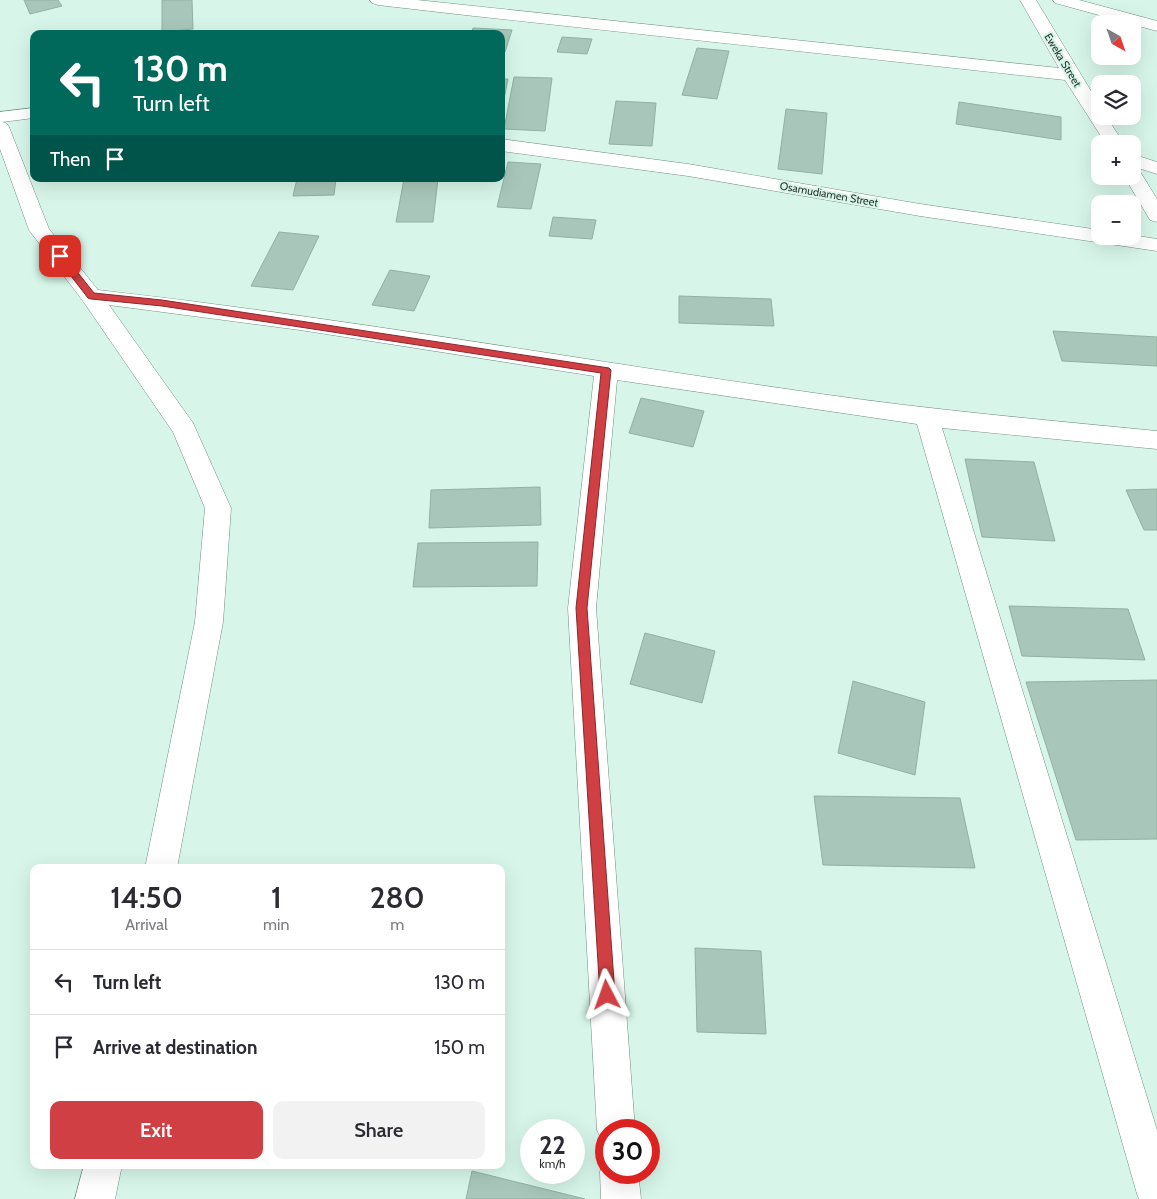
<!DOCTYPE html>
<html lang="en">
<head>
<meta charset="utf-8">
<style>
  :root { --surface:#fff; --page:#f2f2f3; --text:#2b2b33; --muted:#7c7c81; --line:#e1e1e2; --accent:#cf3f44 }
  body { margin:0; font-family:Cabin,sans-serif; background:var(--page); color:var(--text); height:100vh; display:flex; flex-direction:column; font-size:19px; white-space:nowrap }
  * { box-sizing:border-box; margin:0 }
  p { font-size:16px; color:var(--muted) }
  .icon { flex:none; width:28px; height:28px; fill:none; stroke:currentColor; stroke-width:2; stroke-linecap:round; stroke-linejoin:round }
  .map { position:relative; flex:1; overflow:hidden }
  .side { position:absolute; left:30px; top:864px; width:475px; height:305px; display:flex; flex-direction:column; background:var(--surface); border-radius:10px; box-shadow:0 5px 20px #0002 }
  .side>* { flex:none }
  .banner { position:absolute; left:30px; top:30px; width:475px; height:152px; border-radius:10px; box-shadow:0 5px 20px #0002; background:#00695c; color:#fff; overflow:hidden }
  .needle { width:32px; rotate:140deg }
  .buttons { position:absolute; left:1091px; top:15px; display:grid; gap:10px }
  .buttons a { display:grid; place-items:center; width:50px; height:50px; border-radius:10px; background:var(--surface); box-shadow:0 5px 20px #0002; font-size:25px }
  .speed { position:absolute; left:520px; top:1119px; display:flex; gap:10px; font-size:25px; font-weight:700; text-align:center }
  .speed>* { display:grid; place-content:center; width:65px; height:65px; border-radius:50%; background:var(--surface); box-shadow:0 5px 20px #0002; line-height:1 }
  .speed small { font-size:12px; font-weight:400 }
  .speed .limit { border:8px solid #d22; background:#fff; color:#111 }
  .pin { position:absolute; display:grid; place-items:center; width:42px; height:42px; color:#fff; margin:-21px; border-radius:10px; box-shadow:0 2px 8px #0006 }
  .me { position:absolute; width:55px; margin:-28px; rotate:356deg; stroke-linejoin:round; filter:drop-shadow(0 0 4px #0008) }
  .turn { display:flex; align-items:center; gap:18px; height:105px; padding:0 20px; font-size:22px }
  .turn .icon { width:65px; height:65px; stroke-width:2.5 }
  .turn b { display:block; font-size:35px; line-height:42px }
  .then { display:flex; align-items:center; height:48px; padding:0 20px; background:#0003; gap:10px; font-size:19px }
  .eta { display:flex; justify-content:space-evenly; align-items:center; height:85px; text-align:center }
  .eta b { font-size:30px; font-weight:600; line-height:35px }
  .button { display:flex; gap:10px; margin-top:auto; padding:10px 20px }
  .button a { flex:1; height:58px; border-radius:10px; background:var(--accent); color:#fff; font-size:20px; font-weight:600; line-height:58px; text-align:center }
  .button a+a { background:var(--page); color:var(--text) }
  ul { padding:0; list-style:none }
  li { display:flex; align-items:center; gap:15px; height:65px; padding:0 20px; border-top:1px solid var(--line) }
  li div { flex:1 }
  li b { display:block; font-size:19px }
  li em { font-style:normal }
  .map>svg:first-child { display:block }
  .building { fill:#a8c7ba; stroke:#92b0a3 }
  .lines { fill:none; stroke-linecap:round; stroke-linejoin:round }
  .minor-casing { stroke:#718e82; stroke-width:1 }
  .minor { fill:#fff; fill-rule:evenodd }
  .route { fill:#cf3f44; stroke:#87292c }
  .labels { text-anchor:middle; stroke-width:4; stroke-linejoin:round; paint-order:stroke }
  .far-street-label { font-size:11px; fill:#2b3732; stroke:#d7f6e9 }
</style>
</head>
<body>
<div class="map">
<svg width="1157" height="1199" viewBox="0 0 1157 1199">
  <rect width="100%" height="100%" fill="#d7f6e9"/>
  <g class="building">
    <path d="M24 0H58L62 6 30 14Z"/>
    <path d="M162 0H192L193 29 162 32Z"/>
    <path d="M473 28 512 30 505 52H501V34H471Z"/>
    <path d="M562 37 592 39 587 54 557 52Z"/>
    <path d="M697 48 729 51 717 99 682 95Z"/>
    <path d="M514 77 552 78 545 131 504 129Z"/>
    <path d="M501 79H508L501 114Z"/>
    <path d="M616 101 656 103 652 146 609 144Z"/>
    <path d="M959 102 1061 117V140L956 124Z"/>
    <path d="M786 109 827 113 822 174 778 169Z"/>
    <path d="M508 162 541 164 531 209 497 207Z"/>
    <path d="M297 179H336L334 195 293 196Z"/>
    <path d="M404 179H438L433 222H396Z"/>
    <path d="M553 217 596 220 592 239 549 236Z"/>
    <path d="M279 232 319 236 293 290 251 286Z"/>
    <path d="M390 270 430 276 414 311 372 305Z"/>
    <path d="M679 296 771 299 774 326 679 323Z"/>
    <path d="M1053 331 1157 337V366L1062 361Z"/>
    <path d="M641 398 704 411 693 447 629 433Z"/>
    <path d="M965 459 1034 462 1055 541 982 537Z"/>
    <path d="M540 487 541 525 429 528 431 490Z"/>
    <path d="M1157 489V530H1144L1126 490Z"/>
    <path d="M538 542 537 586 413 587 418 543Z"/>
    <path d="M1009 606 1128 609 1145 660 1022 656Z"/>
    <path d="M645 633 715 651 702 703 630 684Z"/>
    <path d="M1157 680V839L1076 840 1026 682Z"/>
    <path d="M853 681 925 702 915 775 838 753Z"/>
    <path d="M814 796 960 798 975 868 823 865Z"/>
    <path d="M695 948 761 951 766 1034 697 1032Z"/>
    <path d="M472 1171 585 1199H466Z"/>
  </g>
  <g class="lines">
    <g class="minor-casing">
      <g id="minor">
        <path d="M370 0H417L1059 68 1020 0H1036L1100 106V116H1106L1124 144H1106L1065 80 465 15 378 5 372 3Z"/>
        <path d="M1053 0H1079L1157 21V31L1055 3Z"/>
        <path d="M34 108V118L2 122 6 123 9 127 49 229 98 290C340 317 579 360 821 394 932 410 1045 420 1157 431V449L942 428 1157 1130V1199H1139L1137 1194 917 424 617 380 596 608 635 1130H606V1145L603 1143 597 1130 568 608 594 376 300 330 109 305 193 423 231 508 223 622 177 868H145L195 622 205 508 173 432 83 301 29 230 0 149V112Z"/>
        <path d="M501 139 688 164 920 204 1100 230V236L1132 235 1157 239V251L920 216 688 176 501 151Z"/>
        <path d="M1132 154 1157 162V174L1132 166Z"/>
        <path d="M1132 168 1139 170 1157 199V222L1150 220 1124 176H1132Z"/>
        <path d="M605 1158 606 1172H638L641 1199H601L600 1172Z"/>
        <path d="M84 1165H122L115 1199H75Z"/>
      </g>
    </g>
    <use href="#minor" class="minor"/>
  </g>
  <path class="route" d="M57 254H63L94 293 162 300 609 368 611 370 587 608 615 995 613 1000 607 1002 602 1000 600 995 576 608 601 373 162 306 91 299 88 298 57 258Z"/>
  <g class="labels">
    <g class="far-street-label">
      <text transform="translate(1063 60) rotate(59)" y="4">Eweka Street</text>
      <text transform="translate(829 194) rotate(10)" y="4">Osamudiamen Street</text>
    </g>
  </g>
</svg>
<div class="buttons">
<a><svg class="needle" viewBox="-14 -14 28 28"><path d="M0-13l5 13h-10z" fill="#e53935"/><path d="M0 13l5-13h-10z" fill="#7c7c81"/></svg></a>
<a><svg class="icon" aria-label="layers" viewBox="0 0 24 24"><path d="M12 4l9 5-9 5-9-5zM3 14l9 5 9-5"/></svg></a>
<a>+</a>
<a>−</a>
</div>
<div class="speed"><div>22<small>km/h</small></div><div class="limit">30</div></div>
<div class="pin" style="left:60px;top:256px;background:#d93025"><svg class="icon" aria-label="arrive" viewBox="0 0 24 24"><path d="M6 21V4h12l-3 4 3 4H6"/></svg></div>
<svg class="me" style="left:607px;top:995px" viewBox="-20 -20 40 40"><path d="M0-17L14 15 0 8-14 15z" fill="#cf3f44" stroke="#fff" stroke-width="4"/></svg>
<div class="banner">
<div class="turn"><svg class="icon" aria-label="left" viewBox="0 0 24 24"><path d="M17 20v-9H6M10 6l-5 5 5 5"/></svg><div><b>130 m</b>Turn left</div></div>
<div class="then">Then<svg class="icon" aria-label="arrive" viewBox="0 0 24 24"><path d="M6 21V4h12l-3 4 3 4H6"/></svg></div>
</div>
<section class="side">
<div class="eta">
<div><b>14:50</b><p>Arrival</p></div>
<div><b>1</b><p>min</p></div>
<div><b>280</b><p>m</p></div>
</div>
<ul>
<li><svg class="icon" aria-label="left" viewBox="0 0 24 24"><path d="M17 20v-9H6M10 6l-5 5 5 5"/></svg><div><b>Turn left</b></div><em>130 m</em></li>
<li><svg class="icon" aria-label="arrive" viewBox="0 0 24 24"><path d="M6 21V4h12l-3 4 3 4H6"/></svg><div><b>Arrive at destination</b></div><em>150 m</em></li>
</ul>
<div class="button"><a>Exit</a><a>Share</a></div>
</section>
</div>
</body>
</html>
